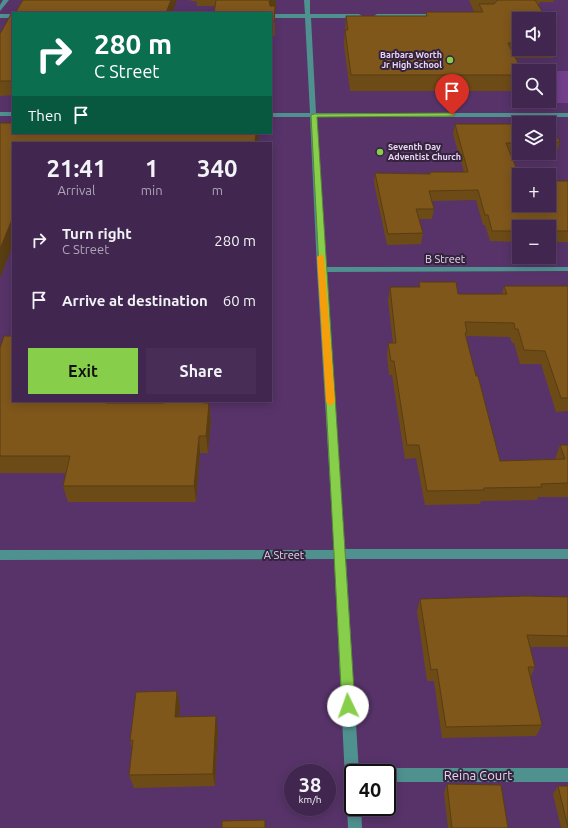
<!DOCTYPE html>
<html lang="en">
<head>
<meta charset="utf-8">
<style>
  :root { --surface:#41264f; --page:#482e56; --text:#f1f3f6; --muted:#aea5b7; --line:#5a4366; --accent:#87cf4a }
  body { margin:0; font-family:Ubuntu,sans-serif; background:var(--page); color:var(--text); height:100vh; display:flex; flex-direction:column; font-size:15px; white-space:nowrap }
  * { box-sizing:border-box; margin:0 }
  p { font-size:13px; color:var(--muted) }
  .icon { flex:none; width:22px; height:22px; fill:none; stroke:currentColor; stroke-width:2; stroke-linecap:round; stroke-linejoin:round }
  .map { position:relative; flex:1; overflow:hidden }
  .panel { position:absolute; left:12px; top:142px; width:260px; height:260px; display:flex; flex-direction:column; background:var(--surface); border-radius:0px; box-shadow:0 2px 10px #0003,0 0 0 1px var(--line) }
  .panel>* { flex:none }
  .guide { position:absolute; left:12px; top:12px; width:260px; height:122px; border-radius:0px; box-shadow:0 2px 10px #0003,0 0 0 1px var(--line); background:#0b6e4f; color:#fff; overflow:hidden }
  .buttons { position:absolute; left:512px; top:12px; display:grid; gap:8px }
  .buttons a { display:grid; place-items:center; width:44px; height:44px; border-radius:0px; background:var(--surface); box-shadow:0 2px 10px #0003,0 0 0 1px var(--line); font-size:20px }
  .speed { position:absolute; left:284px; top:764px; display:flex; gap:8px; font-size:20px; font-weight:700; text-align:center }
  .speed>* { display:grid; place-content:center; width:52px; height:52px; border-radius:50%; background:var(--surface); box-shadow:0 2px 10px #0003,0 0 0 1px var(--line); line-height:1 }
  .speed small { font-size:10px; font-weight:400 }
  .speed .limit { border:2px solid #111; border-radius:6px; background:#fff; color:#111 }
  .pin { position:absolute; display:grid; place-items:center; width:34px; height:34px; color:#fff; margin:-41px -17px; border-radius:50% 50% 50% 0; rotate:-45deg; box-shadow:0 0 4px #0007 }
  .pin .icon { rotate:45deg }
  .me { position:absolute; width:44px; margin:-22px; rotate:357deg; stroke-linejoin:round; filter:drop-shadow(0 0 3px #0008) }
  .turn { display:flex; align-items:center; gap:14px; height:84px; padding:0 16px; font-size:18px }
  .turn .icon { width:52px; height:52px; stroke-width:2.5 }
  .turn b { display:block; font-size:28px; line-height:34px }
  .then { display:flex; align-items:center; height:38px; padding:0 16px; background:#0003; gap:8px; font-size:15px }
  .eta { display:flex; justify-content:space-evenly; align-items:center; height:68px; text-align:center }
  .eta b { font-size:24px; font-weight:700; line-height:28px }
  .button { display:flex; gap:8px; margin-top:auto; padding:8px 16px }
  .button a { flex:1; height:46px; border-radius:0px; background:var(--accent); color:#111; font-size:16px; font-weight:700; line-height:46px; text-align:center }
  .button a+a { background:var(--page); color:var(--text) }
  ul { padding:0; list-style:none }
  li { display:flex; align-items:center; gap:12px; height:60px; padding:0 16px }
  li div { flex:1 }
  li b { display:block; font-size:15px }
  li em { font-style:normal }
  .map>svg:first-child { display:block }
  .green { fill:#733f8d }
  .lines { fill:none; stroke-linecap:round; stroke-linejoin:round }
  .minor { fill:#4f918f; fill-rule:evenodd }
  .wall { fill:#6d4b17 }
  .shaded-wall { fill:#593d13 }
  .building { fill:#7f571b; stroke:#593d13 }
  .route { fill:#87cf4a; stroke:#588730 }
  .slow { fill:#f59e0b }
  .poi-dot { fill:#87cf4a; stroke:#33243c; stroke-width:1.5 }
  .labels { text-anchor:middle; stroke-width:4; stroke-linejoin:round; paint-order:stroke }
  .far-poi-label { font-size:9px; font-weight:bold; fill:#e8d4f4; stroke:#33243c; text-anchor:end }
  .street-label { font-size:11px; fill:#e8d4f4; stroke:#33243c }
  .near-street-label { font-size:13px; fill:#e8d4f4; stroke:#33243c }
</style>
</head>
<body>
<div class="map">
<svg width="568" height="828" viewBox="0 0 568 828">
  <rect width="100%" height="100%" fill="#573369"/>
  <path class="green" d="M524 71H568V103H541L540 101H549V71Z"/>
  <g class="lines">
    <g class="minor">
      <path d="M3 0H9L0 11V5Z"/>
      <path d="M304 0H310V14H359L362 16 359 18H311L316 113H568V117H316L325 267H568V271L325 272 345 549H568V559H346L359 773H353V807H361L362 828H348L347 807 348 803 346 798 334 559 0 560V550H334L317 270 310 117H271V113H310L305 18H271V14H305Z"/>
      <rect x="0" y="14" width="13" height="4"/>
      <path d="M377 14H439L442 16 439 18 375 17 374 16Z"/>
      <rect x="0" y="112" width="13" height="4"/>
      <path d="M387 768H568V782H387V773H381L382 770Z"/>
    </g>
  </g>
  <g class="wall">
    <path d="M188 0H276V7L275 13V36H271V13L215 6H197V2Z"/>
    <path d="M469 0H554L553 2H540L539 4H537L519 19V49H549V30L556 43 553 58H516L519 71V91H350L344 45 346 16H426V12H478H474Z"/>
    <path d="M13 14V95L0 96V34Z"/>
    <path d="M455 124H519V153H510L519 205 568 181V242H549V227H519V242L490 241 485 225H483L476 200 432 201 434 209 432 219H419L423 233 421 244 387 245 374 183 375 173 430 174V172H464L453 134Z"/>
    <path d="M549 124 560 142 557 152 549 153Z"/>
    <path d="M419 282 458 294H502L504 286H568V411L556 412 541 364H520L514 343H512L510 337 467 336 466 338 500 461 555 459 560 445H568V497H538L537 500 481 501 480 504 425 505 416 458 405 459 392 375H389L387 356 388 343H393L388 300 390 287H419Z"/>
    <path d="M0 348 113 403H164V401H207V403H209L211 420 208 453H200L196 502H68L63 486 66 473H0Z"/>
    <path d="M568 597V647H530L535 667 530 678 542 725 536 736 442 738 434 681H427L417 611 420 599Z"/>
    <path d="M180 705 179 717 218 730 215 786 134 788 129 775 132 748 130 741Z"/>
    <path d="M447 784 508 828H448L444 793Z"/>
    <path d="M558 786H568V828H561L553 794Z"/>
  </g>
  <g class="shaded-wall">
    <path d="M171 0H177L172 13H166Z"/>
    <path d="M272 0H276V7L275 13V36V13L271 14 269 1Z"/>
    <path d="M256 133H259L257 143H255Z"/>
    <path d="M13 217V245L0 278V249Z"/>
    <path d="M106 401H114L110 420 106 403Z"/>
    <path d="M209 403 211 420 208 453 206 436Z"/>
    <path d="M199 436 200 453 196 502 194 486Z"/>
    <path d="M177 691 180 705 178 730 175 717Z"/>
    <path d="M216 716 218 730 215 786 213 774Z"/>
  </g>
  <g class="building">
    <path d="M23 0H171L166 13H15Z"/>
    <path d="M216 0H272L269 1 270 6H275L274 22H271V13H214Z"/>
    <path d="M498 0H535L547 19H519V43H508L522 71H519V75H351L345 30H348L346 16H427L426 12H483L479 4H494Z"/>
    <path d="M11 14H13V81H0V34Z"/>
    <path d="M549 30 556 43H549Z"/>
    <path d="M0 123H13V133H256L255 143H13V217L0 249Z"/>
    <path d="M455 124H519V143H506L519 175V205H549V181H568V231H549V227H519V231H492L488 215H485L478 190 429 191 434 209H416L423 233 388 234 375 173 430 174V172H468Z"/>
    <path d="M549 124H550L560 142 549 143Z"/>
    <path d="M419 282H456L458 294H507L504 286H568V398H561L545 351 524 350 518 329H515L514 323 465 322 467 333H465L476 376H478L500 461 565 459 560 445H568V483L541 484 542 487 484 488V490L427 491 419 445H407L394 361H391L388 343H396L390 287H420Z"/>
    <path d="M4 336H13V401H106V403H164V401H204V403H209L206 436H199L194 486H63L70 456H0V348Z"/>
    <path d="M526 596 568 597V636L527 635 535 667H528L542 725 446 727 437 669 431 670 420 599Z"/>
    <path d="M177 691 175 717 216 716 213 774 129 775 133 740 130 741 136 692Z"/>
    <path d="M447 784 501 785 508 828H452Z"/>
    <path d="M558 786H568V827Z"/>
    <path d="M265 820V828H222V821Z"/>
  </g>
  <path class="route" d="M452 113 454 114V116L317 117 355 706 353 710 348 712 344 710 342 706 311 115 314 114Z"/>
  <path class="slow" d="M321 254 324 257 335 402 330 406 326 402 317 257Z"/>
  <g class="poi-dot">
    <circle cx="450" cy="60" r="4"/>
    <circle cx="380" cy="152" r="4"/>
  </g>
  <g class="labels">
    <g class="far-poi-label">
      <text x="442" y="58">Barbara Worth<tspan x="442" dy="10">Jr High School</tspan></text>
      <text x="388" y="150" text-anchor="start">Seventh Day<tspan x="388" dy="10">Adventist Church</tspan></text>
    </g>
    <g class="street-label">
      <text x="445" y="263">B Street</text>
      <text x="284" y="559">A Street</text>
    </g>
    <g class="near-street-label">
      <text x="478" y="780">Reina Court</text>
    </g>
  </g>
</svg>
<div class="buttons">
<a><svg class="icon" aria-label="sound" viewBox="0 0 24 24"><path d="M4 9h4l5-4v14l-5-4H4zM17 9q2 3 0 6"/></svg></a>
<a><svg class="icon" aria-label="search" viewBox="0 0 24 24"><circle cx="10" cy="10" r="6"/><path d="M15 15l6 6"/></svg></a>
<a><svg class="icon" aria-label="layers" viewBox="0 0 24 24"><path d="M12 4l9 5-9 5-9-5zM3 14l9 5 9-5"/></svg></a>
<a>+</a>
<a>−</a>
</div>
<div class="speed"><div>38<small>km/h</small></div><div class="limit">40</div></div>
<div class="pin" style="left:452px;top:115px;background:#d93025"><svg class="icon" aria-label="arrive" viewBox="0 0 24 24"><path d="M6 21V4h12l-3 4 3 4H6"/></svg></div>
<svg class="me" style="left:348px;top:706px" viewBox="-20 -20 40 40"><circle r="19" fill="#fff"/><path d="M0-13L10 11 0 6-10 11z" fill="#87cf4a"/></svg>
<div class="guide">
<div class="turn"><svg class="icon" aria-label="right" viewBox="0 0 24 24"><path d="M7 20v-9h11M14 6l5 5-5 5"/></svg><div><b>280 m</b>C Street</div></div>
<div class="then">Then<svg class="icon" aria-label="arrive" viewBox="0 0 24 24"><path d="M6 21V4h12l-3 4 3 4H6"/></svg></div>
</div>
<section class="panel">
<div class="eta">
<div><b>21:41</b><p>Arrival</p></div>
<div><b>1</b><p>min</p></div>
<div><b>340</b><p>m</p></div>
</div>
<ul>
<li><svg class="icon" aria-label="right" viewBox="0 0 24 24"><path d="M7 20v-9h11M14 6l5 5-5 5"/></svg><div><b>Turn right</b><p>C Street</p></div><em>280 m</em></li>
<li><svg class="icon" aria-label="arrive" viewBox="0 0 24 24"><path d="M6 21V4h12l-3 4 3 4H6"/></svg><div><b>Arrive at destination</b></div><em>60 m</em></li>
</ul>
<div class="button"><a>Exit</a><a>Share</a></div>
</section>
</div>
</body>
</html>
